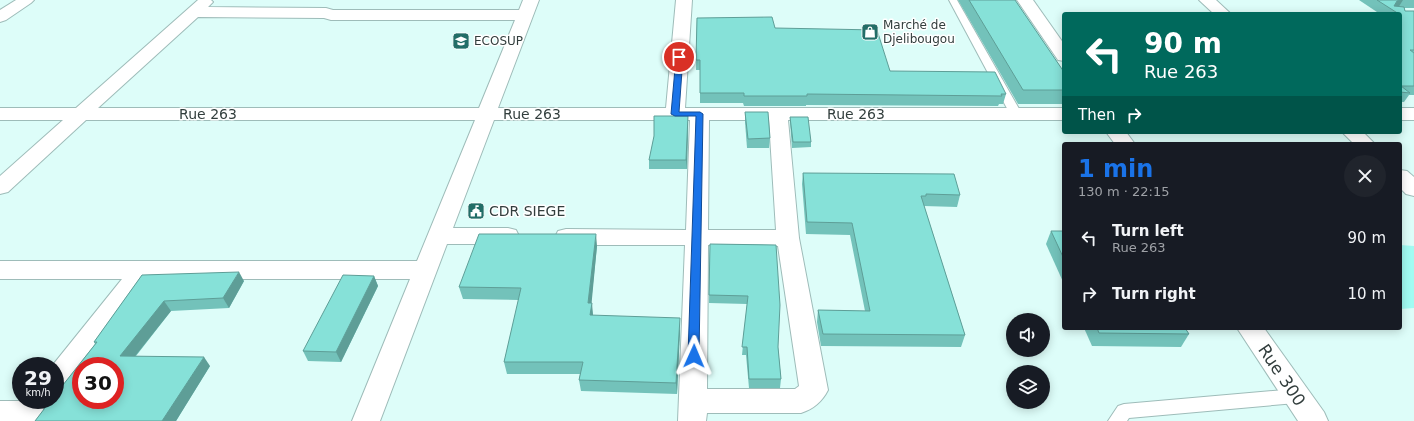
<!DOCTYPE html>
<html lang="en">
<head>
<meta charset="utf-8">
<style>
  :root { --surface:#171b24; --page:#20242c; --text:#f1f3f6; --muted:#9ea1a6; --accent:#1a73e8 }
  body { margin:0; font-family:"DejaVu Sans",sans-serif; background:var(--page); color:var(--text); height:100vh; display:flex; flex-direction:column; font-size:15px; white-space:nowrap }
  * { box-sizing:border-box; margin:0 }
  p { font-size:13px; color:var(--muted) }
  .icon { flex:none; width:22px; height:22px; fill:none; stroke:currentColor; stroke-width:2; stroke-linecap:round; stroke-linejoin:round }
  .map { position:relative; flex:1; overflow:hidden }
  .side { position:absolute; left:1062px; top:142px; width:340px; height:188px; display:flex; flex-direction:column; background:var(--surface); border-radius:4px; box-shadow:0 2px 10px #0003 }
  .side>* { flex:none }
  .banner { position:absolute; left:1062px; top:12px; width:340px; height:122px; border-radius:4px; box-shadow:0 2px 10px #0003; background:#00695c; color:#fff; overflow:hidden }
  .tools { position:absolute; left:1006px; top:313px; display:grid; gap:8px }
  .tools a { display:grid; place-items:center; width:44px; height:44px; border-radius:50%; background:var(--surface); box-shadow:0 2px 10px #0003; font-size:20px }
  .speed { position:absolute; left:12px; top:357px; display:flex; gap:8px; font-size:20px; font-weight:700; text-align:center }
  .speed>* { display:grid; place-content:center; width:52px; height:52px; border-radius:50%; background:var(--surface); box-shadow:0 2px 10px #0003; line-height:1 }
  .speed small { font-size:10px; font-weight:400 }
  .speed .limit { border:6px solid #d22; background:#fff; color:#111 }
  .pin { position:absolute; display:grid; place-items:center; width:34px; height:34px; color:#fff; margin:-17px; border:2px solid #fff; border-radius:50%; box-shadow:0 1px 4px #0007 }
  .me { position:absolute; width:44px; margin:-22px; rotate:1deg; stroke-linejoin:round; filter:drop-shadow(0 0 3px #0008) }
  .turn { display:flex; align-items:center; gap:14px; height:84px; padding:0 16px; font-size:18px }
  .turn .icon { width:52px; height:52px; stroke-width:2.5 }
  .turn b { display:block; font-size:28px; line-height:34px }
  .then { display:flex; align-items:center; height:38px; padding:0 16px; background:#0003; gap:8px; font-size:15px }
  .round { display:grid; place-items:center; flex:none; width:42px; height:42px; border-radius:21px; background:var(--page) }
  .overview { display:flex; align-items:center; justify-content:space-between; height:68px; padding:0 16px }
  h1 { font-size:24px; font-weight:700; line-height:30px; color:var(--accent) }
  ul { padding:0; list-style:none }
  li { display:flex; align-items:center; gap:12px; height:56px; padding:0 16px }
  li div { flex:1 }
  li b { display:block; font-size:15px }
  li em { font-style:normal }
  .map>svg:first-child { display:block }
  .green { fill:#a1fbf2 }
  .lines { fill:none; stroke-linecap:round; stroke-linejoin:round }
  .lane-casing { stroke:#9ebcb9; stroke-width:2 }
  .street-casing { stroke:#9ebcb9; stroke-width:2 }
  .secondary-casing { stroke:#9ebcb9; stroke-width:2 }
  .lane { fill:#fff; fill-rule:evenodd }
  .street { fill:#fff; fill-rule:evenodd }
  .secondary { fill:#fff; fill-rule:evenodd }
  .wall { fill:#73c2ba }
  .shaded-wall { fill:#5e9e97 }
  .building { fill:#86e1d8; stroke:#5e9e97; fill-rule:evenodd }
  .route { fill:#1a73e8; stroke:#114b97 }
  .labels { text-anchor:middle; stroke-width:3; stroke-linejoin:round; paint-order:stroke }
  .far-poi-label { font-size:12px; fill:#323e3d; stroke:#fff; text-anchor:start }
  .street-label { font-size:14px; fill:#323e3d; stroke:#fff }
  .poi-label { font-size:14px; fill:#323e3d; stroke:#fff; text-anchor:start }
  .near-street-label { font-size:17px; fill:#323e3d; stroke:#fff }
</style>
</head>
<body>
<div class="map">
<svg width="1414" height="421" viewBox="0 0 1414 421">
  <rect width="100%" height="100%" fill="#ddfdf9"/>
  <path class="green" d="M1400 245 1414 246V308L1400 309Z"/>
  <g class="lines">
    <g class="lane-casing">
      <g id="lane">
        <path d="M949 0H957L1022 114 1020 116H1012L1010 114Z"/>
        <path d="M1296 389 1302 391 1304 396 1302 401 1296 403 1129 418 1127 421H1108L1118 406 1124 404Z"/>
      </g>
    </g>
    <g class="street-casing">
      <g id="street">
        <path d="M16 0H34L31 3 6 20 0 22V10Z"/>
        <path d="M198 0H211L213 2 208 7 326 8 333 10H519L523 0H539L498 108H666L676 0H692L685 108H1064V120H788L799 238 828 390C822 402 813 409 801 413H707L706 421H678L685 245H566L558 243 555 237 558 231 566 229 686 230 690 120H494L453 228H508L516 230 519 236 516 242 508 244H447L380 421H352L410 279H149L83 366H81V368L65 390 55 393V366H52L122 279H0V261H417L475 120H86L8 192 0 194V176L63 120H0V108H76ZM198 17 324 18 331 20H515L479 108H98ZM709 120H769L776 230H708ZM708 245 778 246 799 386 795 389H707Z"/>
        <path d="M1199 0H1216L1231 14H1214Z"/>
        <rect x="1400" y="108" width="14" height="12"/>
        <path d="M1342 132H1363L1375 144H1354Z"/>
        <path d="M1400 170 1407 171 1414 177V196L1406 194 1400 188Z"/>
        <path d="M0 401H31L41 404 45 413 41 421H0Z"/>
      </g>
    </g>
    <g class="secondary-casing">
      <g id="secondary">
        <path d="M1017 0H1033L1064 44V61L1058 60Z"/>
        <path d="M1106 132H1126L1135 144H1115Z"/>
        <path d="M1237 328H1264L1324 412 1328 421H1298Z"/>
      </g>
    </g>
    <use href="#lane" class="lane"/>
    <use href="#street" class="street"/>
    <use href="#secondary" class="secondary"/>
  </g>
  <g class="wall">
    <path d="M958 0H1015L1064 72V104H1018Z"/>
    <path d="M1359 0H1414V8H1404L1405 11H1414V95H1409L1404 102H1400V14H1380Z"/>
    <path d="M697 18 775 28 890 71 1006 94 1003 104H999L998 106 806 105V106H744L743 103H700V70H696Z"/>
    <path d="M745 112 770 138 769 148H747L745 122Z"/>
    <path d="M688 116 687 169H649V160Z"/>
    <path d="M790 117 811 142V147L792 148 790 122Z"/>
    <path d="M803 173 960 195 957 207 924 206 965 335 961 347 821 346 817 322 818 310 865 311 850 235 806 234 802 184Z"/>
    <path d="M1051 231H1064V284L1046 244Z"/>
    <path d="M710 244 776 245 778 347 781 379 780 388H749L746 355H742L747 304 709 303Z"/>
    <path d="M597 246 591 303 593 316 680 330 677 394 581 391 579 380 580 374H507L504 362 519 300 463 299 459 287Z"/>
    <path d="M142 275 244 281 229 308 171 311 136 356 210 366 176 421H35L95 344 94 342Z"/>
    <path d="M374 276 378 286 341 362 308 361 303 351Z"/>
    <path d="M1084 328H1185L1189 334 1181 347 1092 346Z"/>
  </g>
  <g class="shaded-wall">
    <path d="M1401 0H1403L1398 8 1392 10 1397 1Z"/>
    <path d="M688 116V125L687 169 686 160Z"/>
    <path d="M596 234 597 246 591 309 592 303 593 315 592 327 588 303Z"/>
    <path d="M239 272 244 281 229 308 223 298Z"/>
    <path d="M374 276 378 286 341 362 336 352Z"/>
    <path d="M164 301 171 311 128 365 120 356Z"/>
    <path d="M680 318V330L677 394 676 383Z"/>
    <path d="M204 357 210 366 176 421H162Z"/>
  </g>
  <g class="building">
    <path d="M969 0H1015L1064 72V90H1023Z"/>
    <path d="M1377 0H1401L1397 1 1394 6 1404 7 1405 11H1414V50H1410L1414 53V86H1401L1410 93 1400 92V16H1402L1400 15V14H1399Z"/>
    <path d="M772 17 775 28 877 30 890 71 995 72 1006 94H1001L1002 96 807 94V96H744V93H700V60H696L697 18Z"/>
    <path d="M745 112H768L770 138 748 139Z"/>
    <path d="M654 116H688L686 160H649L654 136Z"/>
    <path d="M790 117H808L811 142H793Z"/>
    <path d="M803 173 954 174 960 195 926 194V196H921L965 335 823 334 818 310 870 311 852 223 807 222Z"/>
    <path d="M1051 231H1064V259Z"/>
    <path d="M479 234H596L588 303H592L590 315 680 318 676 383 579 380 583 362H504L521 288 459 287Z"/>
    <path d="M710 244 776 245 780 305 778 347 781 379H749L747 347H742L748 296 709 295Z"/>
    <path d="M239 272 223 298 164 301 120 356 204 357 162 421H35L51 400H55V395L97 342H94L142 275ZM81 366H115V400H81Z"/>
    <path d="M343 275 374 276 336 352 303 351Z"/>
    <path d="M1097 328H1185L1189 334 1099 333Z"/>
  </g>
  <path class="route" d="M679 55 683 57 679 112H700L703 114 699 356 698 359 694 361 690 359 688 356 696 116H675L671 114 676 57Z"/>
  <defs>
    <g id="shop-square" transform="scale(0.9)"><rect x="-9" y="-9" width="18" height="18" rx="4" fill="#236d67" stroke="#fff"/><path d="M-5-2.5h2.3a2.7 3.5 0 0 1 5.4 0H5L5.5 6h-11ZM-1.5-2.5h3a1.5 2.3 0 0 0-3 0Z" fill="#fff"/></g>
    <g id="school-square" transform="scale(0.9)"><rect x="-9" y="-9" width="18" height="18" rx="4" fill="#236d67" stroke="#fff"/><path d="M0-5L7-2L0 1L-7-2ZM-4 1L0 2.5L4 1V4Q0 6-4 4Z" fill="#fff"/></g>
    <g id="civic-square" transform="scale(0.9)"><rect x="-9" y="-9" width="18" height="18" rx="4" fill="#236d67" stroke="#fff"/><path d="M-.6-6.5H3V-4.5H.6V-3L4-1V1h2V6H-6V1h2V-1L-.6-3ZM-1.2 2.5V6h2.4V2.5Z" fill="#fff"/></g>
  </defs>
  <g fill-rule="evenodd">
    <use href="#shop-square" x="870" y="32"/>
    <use href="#school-square" x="461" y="41"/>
    <use href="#civic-square" x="476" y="211"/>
  </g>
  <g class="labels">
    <g class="far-poi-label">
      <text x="883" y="29">Marché de<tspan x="883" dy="14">Djelibougou</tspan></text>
      <text x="474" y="45">ECOSUP</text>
    </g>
    <g class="street-label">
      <text x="208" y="119">Rue 263</text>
      <text x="532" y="119">Rue 263</text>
      <text x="856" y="119">Rue 263</text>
    </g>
    <g class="poi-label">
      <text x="489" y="216">CDR SIEGE</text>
    </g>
    <g class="near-street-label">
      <text transform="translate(1282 375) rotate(56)" y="6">Rue 300</text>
    </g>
  </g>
</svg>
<div class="tools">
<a><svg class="icon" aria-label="sound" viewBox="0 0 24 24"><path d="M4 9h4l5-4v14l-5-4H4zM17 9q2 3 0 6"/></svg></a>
<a><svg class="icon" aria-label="layers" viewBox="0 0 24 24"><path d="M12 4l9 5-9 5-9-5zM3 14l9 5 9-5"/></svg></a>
</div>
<div class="speed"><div>29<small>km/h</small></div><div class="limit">30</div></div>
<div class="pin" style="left:679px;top:57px;background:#d93025"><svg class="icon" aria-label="arrive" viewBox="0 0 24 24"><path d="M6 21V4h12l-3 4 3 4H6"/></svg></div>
<svg class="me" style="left:694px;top:356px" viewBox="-20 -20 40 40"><path d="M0-17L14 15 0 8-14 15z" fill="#1a73e8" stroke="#fff" stroke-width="4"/></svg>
<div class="banner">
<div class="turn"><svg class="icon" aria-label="left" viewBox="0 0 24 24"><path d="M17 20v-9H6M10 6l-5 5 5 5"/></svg><div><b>90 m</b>Rue 263</div></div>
<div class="then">Then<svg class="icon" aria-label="right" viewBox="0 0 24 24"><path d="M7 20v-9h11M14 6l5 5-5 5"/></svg></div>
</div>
<section class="side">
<div class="overview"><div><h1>1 min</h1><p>130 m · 22:15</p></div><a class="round"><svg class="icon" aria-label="close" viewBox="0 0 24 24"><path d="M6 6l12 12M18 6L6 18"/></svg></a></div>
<ul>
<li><svg class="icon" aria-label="left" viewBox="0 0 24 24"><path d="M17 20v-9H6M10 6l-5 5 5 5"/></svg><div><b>Turn left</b><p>Rue 263</p></div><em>90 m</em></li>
<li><svg class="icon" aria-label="right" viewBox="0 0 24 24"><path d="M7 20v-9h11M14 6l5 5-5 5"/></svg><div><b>Turn right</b></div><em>10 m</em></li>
</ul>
</section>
</div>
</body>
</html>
